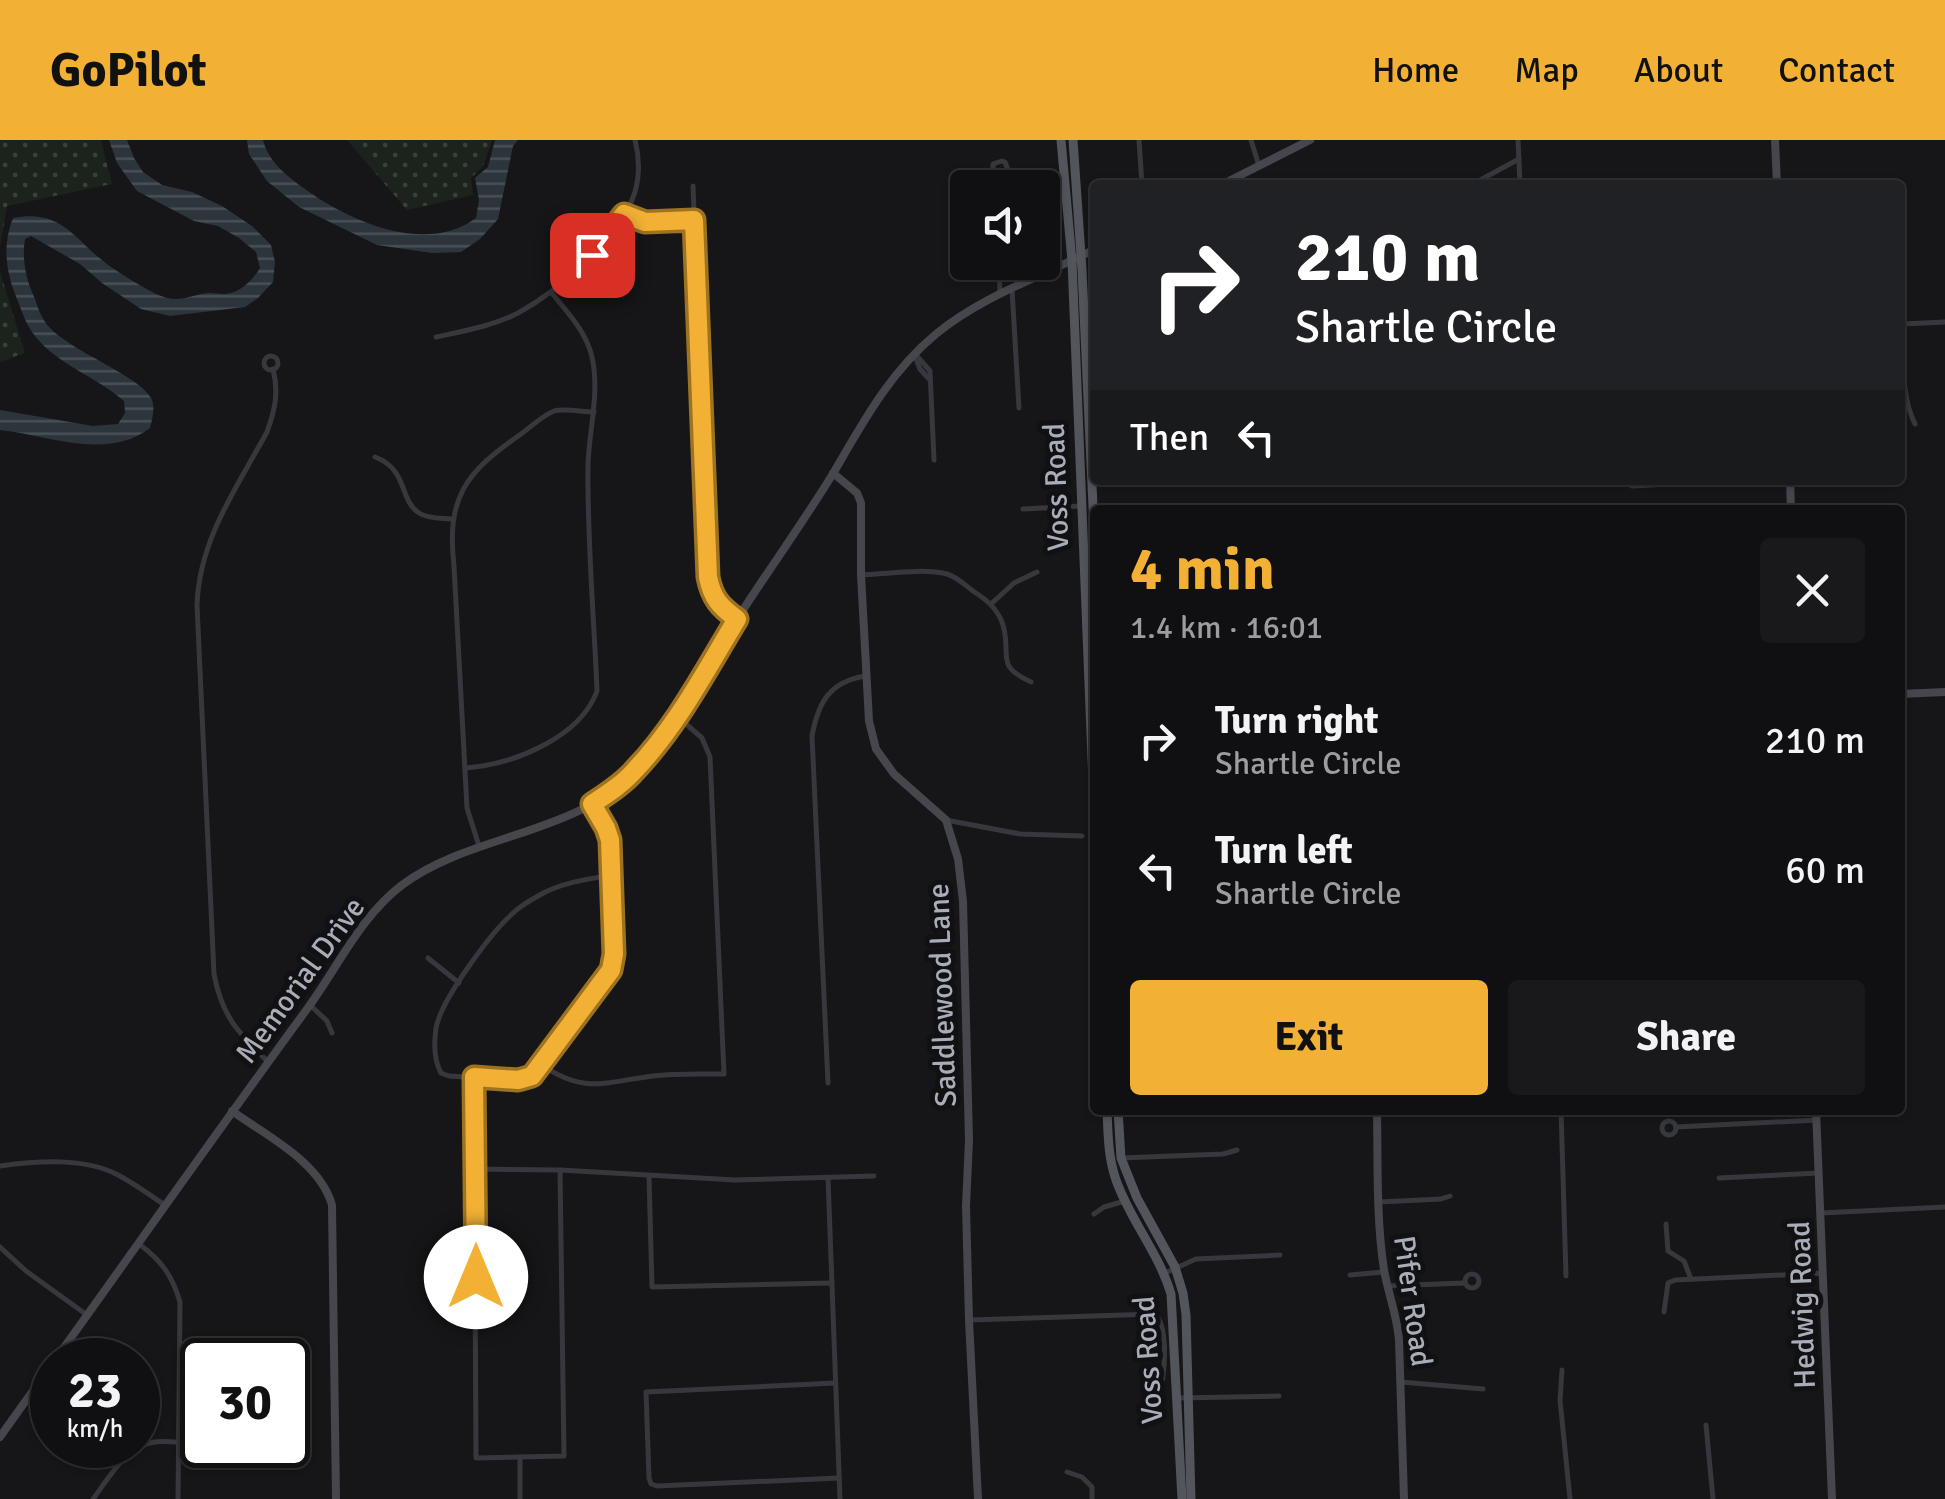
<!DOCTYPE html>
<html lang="en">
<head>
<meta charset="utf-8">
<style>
  :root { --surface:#101012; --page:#19191b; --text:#f1f3f6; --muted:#9c9d9f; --line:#303032; --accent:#f2b134 }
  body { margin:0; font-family:Signika,sans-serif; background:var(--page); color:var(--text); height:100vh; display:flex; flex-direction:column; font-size:38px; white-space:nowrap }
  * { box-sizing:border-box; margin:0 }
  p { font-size:32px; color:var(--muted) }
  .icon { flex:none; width:55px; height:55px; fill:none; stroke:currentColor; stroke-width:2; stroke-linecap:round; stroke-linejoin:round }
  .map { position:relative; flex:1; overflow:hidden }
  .details { position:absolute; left:1090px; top:365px; width:815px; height:610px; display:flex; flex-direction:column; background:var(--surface); border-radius:10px; box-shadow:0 2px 8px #0004,0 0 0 2px var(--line) }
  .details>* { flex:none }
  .guide { position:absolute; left:1090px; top:40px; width:815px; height:305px; border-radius:10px; box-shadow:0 2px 8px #0004,0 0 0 2px var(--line); background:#202124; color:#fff; overflow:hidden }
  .fabs { position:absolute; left:950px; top:30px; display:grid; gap:20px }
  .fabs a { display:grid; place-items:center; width:110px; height:110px; border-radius:10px; background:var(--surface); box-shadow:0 2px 8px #0004,0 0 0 2px var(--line); font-size:50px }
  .speed { position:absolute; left:30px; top:1198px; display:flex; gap:20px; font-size:50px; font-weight:700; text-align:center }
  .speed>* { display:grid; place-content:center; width:130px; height:130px; border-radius:50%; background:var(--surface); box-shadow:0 2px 8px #0004,0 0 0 2px var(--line); line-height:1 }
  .speed small { font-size:25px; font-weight:400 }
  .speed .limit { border:5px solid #111; border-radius:15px; background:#fff; color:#111 }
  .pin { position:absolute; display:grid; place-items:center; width:85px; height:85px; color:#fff; margin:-42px; border-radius:20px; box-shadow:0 5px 15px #0006 }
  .me { position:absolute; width:110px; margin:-55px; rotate:0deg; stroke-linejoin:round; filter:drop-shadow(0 0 8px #0008) }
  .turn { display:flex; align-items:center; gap:35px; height:210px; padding:0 40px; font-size:45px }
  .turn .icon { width:130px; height:130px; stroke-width:2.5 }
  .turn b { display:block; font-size:70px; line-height:85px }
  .then { display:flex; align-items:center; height:95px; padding:0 40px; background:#0003; gap:20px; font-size:38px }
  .round { display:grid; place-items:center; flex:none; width:105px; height:105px; border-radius:10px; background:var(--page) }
  .overview { display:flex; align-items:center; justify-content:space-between; height:170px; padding:0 40px }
  h1 { font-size:60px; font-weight:700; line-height:75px; color:var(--accent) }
  .cta { display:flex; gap:20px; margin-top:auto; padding:20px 40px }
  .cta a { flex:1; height:115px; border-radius:10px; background:var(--accent); color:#111; font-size:40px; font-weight:700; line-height:115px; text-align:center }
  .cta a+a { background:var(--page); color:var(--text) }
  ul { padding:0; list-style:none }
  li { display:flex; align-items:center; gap:30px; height:130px; padding:0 40px }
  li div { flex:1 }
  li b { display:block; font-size:38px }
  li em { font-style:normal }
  header { display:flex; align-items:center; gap:60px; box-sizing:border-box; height:140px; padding:0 50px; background:var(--accent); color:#111 }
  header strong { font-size:48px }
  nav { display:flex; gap:55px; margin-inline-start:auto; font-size:35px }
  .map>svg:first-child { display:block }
  .grass { fill:url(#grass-dots) }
  .water { fill:url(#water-rules) }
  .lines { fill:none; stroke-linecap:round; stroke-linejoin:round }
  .street { stroke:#37383d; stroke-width:5 }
  .secondary { stroke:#45474d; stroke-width:8 }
  .primary { stroke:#53555c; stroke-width:9 }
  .route-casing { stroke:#9d7322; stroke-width:25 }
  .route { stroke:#f2b134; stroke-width:18 }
  .labels { text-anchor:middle; stroke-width:10; stroke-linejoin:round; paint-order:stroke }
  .street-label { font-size:30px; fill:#a8adb8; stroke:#111113 }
</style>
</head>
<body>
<header>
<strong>GoPilot</strong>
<nav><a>Home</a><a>Map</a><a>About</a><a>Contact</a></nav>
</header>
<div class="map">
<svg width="1945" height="1359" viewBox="0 0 1945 1359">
  <defs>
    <pattern id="grass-dots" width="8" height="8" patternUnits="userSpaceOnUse" patternTransform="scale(2.5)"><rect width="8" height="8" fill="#1c231d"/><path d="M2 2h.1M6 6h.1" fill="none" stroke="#3a403c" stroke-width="1.8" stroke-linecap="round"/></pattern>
    <pattern id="water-rules" width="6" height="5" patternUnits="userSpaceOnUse" patternTransform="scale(2.5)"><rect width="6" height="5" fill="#2c353c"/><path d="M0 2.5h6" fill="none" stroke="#485056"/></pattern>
  </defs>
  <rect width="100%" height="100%" fill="#161618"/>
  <g class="grass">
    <path d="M0 0H101L112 44 7 66 0 107Z"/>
    <path d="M347 0H492L483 26 471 38 473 55 407 70Z"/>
    <path d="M0 132 25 213 0 222Z"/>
  </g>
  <g class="water">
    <path d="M109 0H127L134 18 143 32 162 45 192 52 222 66 252 86 271 105 275 122 273 142 258 158 245 167 170 176 141 169 102 143 80 124 31 96 25 99C22 116 25 135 32 152 37 163 40 178 49 187 72 212 138 235 151 258 156 267 152 279 150 288 107 321 48 295 0 290V270L93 286 118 284 125 273 124 261C97 237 58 225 35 196 25 184 21 168 15 154 5 128 3 103 13 78 64 68 75 102 111 127 123 135 151 153 164 157 181 163 193 154 209 153 214 153 219 154 225 154 240 153 253 140 260 128L256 112 239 98 218 86 194 81 137 51 117 23Z"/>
    <path d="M247 0H263C268 21 286 35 302 47 347 80 425 116 476 78L479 60 475 38 488 27 495 0H518L513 6 498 79 480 99 461 112 432 113 377 105 299 67 267 41 249 14Z"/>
  </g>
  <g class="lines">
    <g class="street">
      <path d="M1139 0 1142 45"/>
      <path d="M1251 0 1259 26"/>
      <path d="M1518 0 1520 45"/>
      <path d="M992 42 1008 30 1005 22 1002 21 993 24V48"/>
      <path d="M1471 45 1519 19"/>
      <path d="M693 46 708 437C712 458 721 467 737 479"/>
      <path d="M625 75 645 82 693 80"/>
      <path d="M999 122 1000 154"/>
      <path d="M1012 149 1019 268"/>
      <path d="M1903 184C1904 216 1900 254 1915 284"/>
      <path d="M1903 184 1945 182"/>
      <path d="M436 197C464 191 493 186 518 173 557 152 614 102 632 60 640 42 640 19 635 0"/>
      <path d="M915 214 930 231 934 320"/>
      <path d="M915 216 920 229 929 239"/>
      <circle cx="271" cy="223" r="7"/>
      <path d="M375 317C409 330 398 359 419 373 428 379 442 378 451 379"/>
      <path d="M1197 340 1204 342 1228 340"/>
      <path d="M1632 346 1748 340"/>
      <path d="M1023 369 1081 366"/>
      <path d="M861 435C886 434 923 428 947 434 957 437 965 445 973 451 987 460 998 469 1003 485 1012 516 994 525 1031 542"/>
      <path d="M991 464 1014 443 1037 432"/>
      <path d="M465 628C512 625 580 598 597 551 594 476 587 400 588 325 589 289 600 253 592 217 586 191 567 172 551 152"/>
      <path d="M591 664C597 673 604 682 607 692 613 709 617 815 611 830L532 936 518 940 449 936 441 933C434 921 434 903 436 888 441 860 490 794 512 774 519 767 529 761 538 756 560 743 587 739 612 735"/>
      <path d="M946 680 1020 694 1082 696"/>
      <path d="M479 706 467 668 454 426C446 357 466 332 521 294 531 287 543 275 554 271 565 268 582 272 594 272"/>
      <path d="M428 818 459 843"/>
      <path d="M310 865 327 881 332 893"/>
      <path d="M268 922C238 892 222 877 214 834L197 465C199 400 237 347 267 292 275 270 279 252 273 229"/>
      <path d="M540 924C586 955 603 942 653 936 676 933 701 934 724 934L710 617 702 598 677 576"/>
      <path d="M474 937 476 1318 564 1316 560 1030"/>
      <path d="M828 943 812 596C818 563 829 542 865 536"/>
      <path d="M1561 970 1566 1136"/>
      <circle cx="1669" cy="988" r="7"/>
      <path d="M1676 987 1817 980"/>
      <path d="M1121 1018 1223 1014 1237 1010"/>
      <path d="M0 1026C36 1021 85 1017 118 1035 135 1044 150 1055 166 1066"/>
      <path d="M475 1029 560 1030 735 1040 874 1036"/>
      <path d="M649 1036 652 1147 832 1143"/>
      <path d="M828 1038 840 1359"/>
      <path d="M1719 1038 1819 1033"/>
      <path d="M1379 1062 1441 1059 1450 1056"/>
      <path d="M1821 1073 1945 1067"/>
      <path d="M1094 1074 1104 1067 1125 1061"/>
      <path d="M1666 1084 1668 1111 1684 1121 1691 1139"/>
      <path d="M139 1104C161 1120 172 1135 180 1162L178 1359"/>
      <path d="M0 1107 26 1131 87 1175"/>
      <path d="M1165 1133 1196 1119 1280 1115"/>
      <circle cx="1472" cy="1141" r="7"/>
      <path d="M1350 1135 1384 1132"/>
      <path d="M1387 1146 1465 1143"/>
      <path d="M1664 1172 1668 1143 1675 1140 1823 1133"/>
      <path d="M969 1180 1155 1174C1169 1187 1165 1235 1159 1253"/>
      <path d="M1562 1230 1560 1260 1570 1359"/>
      <path d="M1401 1242 1483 1249"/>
      <path d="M835 1243 646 1252 649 1338 651 1344 657 1346 839 1338"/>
      <path d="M1177 1258 1279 1256"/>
      <path d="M1706 1285 1713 1359"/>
      <path d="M520 1317V1359"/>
      <path d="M1067 1332 1082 1337 1092 1347V1359"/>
      <path d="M93 1359C109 1338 125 1307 154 1302 161 1301 171 1302 179 1302"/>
    </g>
    <g class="secondary">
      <path d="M1775 0 1777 45"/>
      <path d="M1221 45 1310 0"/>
      <path d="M833 333 857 353 861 363V435L869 581 876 609 894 634 946 680 958 719 963 761 969 1000 966 1066 969 1180 978 1359"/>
      <path d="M1790 340 1791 370"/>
      <path d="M1900 554 1945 552"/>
      <path d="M1377 970C1378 1023 1376 1077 1384 1130 1388 1153 1397 1175 1399 1200L1404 1359"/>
      <path d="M1816 970 1832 1359"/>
      <path d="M232 971C267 996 320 1022 332 1065L336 1359"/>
      <path d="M55 1220C139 1103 222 985 307 869 338 827 360 777 402 745 473 692 580 696 639 626 678 580 706 527 739 476 770 428 804 381 834 332 863 282 890 232 936 194 982 156 1043 136 1095 109"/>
      <path d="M0 1297 52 1224"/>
    </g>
    <g class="primary">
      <path d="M1061 0 1072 121 1095 692"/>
      <path d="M1073 0 1082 130 1095 409"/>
      <path d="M1107 970C1108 994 1108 1017 1116 1040 1130 1080 1159 1113 1171 1154L1182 1359"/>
      <path d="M1118 970 1121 1018 1137 1058 1175 1127 1183 1153 1186 1175 1191 1359"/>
    </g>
  </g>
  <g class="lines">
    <g class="route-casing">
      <path id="route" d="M476 1137 474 937 518 940 532 936 611 830 614 814 610 700 606 688 592 664C607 654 623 644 635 630 677 586 706 530 737 479 720 467 712 458 708 437L694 80 645 82 624 74 592 115"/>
    </g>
    <use href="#route" class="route"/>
  </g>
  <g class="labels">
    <g class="street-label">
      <text transform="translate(1056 347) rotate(-92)" y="10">Voss Road</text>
      <text transform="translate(300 840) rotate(-54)" y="10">Memorial Drive</text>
      <text transform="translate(942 855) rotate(-92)" y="10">Saddlewood Lane</text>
      <text transform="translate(1413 1161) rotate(82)" y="10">Pifer Road</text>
      <text transform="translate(1802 1165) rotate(-92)" y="10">Hedwig Road</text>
      <text transform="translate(1148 1220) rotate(-94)" y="10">Voss Road</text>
    </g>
  </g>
</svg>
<div class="fabs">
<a><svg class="icon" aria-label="sound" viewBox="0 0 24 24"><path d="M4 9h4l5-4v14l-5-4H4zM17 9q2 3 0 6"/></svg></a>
</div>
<div class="speed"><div>23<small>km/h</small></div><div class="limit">30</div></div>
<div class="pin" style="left:592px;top:115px;background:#d93025"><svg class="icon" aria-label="arrive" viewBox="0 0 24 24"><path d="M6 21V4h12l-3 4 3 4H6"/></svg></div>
<svg class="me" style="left:476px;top:1137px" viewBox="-20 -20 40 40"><circle r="19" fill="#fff"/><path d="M0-13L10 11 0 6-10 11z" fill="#f2b134"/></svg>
<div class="guide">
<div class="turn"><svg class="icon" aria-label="right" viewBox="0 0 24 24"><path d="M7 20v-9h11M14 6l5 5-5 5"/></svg><div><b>210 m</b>Shartle Circle</div></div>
<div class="then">Then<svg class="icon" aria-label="left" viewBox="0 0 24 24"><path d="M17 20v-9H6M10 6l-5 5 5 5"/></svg></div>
</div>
<section class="details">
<div class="overview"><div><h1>4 min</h1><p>1.4 km · 16:01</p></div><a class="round"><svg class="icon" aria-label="close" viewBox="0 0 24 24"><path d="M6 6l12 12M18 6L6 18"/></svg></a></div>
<ul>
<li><svg class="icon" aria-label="right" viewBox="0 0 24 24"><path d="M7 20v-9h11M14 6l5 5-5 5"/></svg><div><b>Turn right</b><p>Shartle Circle</p></div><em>210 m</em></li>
<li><svg class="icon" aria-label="left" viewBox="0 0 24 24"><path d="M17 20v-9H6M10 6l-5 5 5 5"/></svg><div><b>Turn left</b><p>Shartle Circle</p></div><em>60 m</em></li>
</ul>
<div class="cta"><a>Exit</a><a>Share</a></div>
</section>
</div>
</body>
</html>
